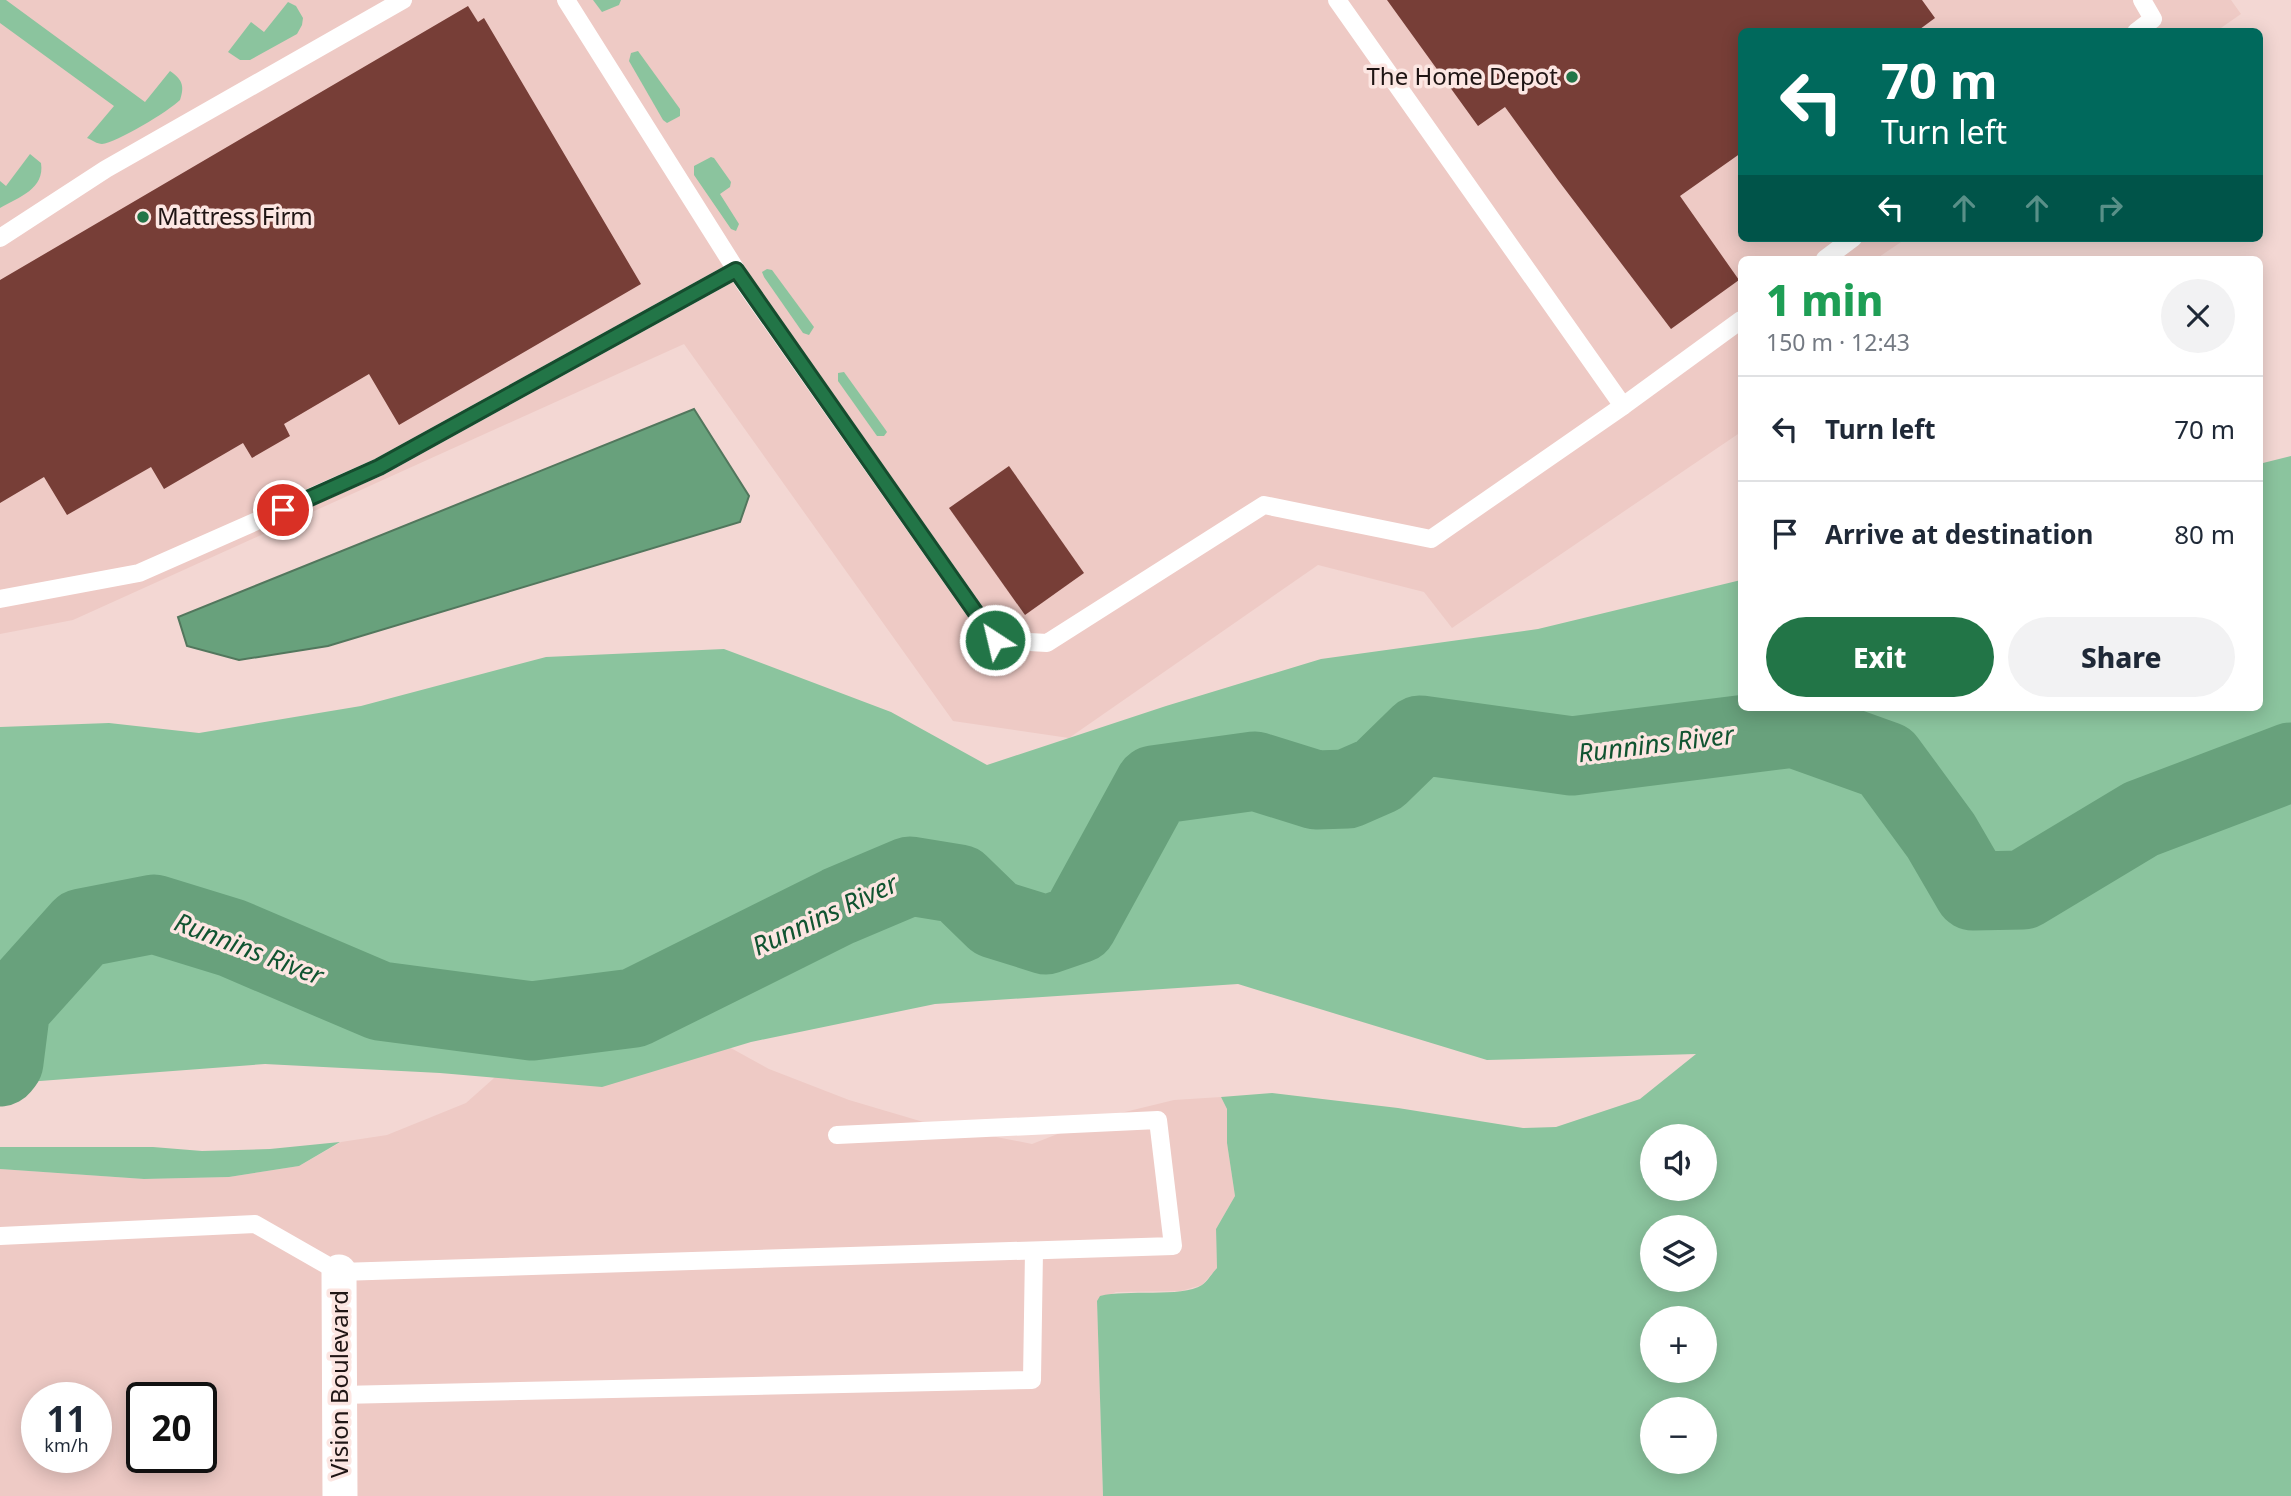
<!DOCTYPE html>
<html lang="en">
<head>
<meta charset="utf-8">
<style>
  :root { --surface:#fff; --page:#f2f2f3; --text:#1f2937; --muted:#747a83; --line:#e0e1e3; --accent:#227547 }
  body { margin:0; font-family:"Noto Sans",sans-serif; background:var(--page); color:var(--text); height:100vh; display:flex; flex-direction:column; font-size:26px; white-space:nowrap }
  * { box-sizing:border-box; margin:0 }
  p { font-size:23px; color:var(--muted) }
  .icon { flex:none; width:38px; height:38px; fill:none; stroke:currentColor; stroke-width:2; stroke-linecap:round; stroke-linejoin:round }
  .map { position:relative; flex:1; overflow:hidden }
  .drawer { position:absolute; left:1738px; top:256px; width:525px; height:455px; display:flex; flex-direction:column; background:var(--surface); border-radius:10px; box-shadow:0 4px 18px #0003 }
  .drawer>* { flex:none }
  .hud { position:absolute; left:1738px; top:28px; width:525px; height:214px; border-radius:10px; box-shadow:0 4px 18px #0003; background:#00695c; color:#fff; overflow:hidden }
  .buttons { position:absolute; left:1640px; top:1124px; display:grid; gap:14px }
  .buttons a { display:grid; place-items:center; width:77px; height:77px; border-radius:50%; background:var(--surface); box-shadow:0 4px 18px #0003; font-size:35px }
  .speed { position:absolute; left:21px; top:1382px; display:flex; gap:14px; font-size:35px; font-weight:700; text-align:center }
  .speed>* { display:grid; place-content:center; width:91px; height:91px; border-radius:50%; background:var(--surface); box-shadow:0 4px 18px #0003; line-height:1 }
  .speed small { font-size:18px; font-weight:400 }
  .speed .limit { border:4px solid #111; border-radius:10px; background:#fff; color:#111 }
  .pin { position:absolute; display:grid; place-items:center; width:60px; height:60px; color:#fff; margin:-30px; border:4px solid #fff; border-radius:50%; box-shadow:0 2px 7px #0007 }
  .me { position:absolute; width:77px; margin:-38px; rotate:325deg; stroke-linejoin:round; filter:drop-shadow(0 0 5px #0008) }
  .turn { display:flex; align-items:center; gap:24px; height:147px; padding:0 28px; font-size:32px }
  .turn .icon { width:91px; height:91px; stroke-width:2.5 }
  .turn b { display:block; font-size:49px; line-height:60px }
  .lanes { display:flex; align-items:center; height:66px; padding:0 28px; background:#0003; justify-content:center; gap:35px; direction:ltr }
  .lanes .off { opacity:.35 }
  .round { display:grid; place-items:center; flex:none; width:74px; height:74px; border-radius:37px; background:var(--page) }
  .headline { display:flex; align-items:center; justify-content:space-between; height:119px; padding:0 28px }
  h1 { font-size:42px; font-weight:800; line-height:52px; color:#1e9e55 }
  .primary-button { display:flex; gap:14px; margin-top:auto; padding:14px 28px }
  .primary-button a { flex:1; height:80px; border-radius:42px; background:var(--accent); color:#fff; font-size:28px; font-weight:800; line-height:80px; text-align:center }
  .primary-button a+a { background:var(--page); color:var(--text) }
  ul { padding:0; list-style:none }
  li { display:flex; align-items:center; gap:21px; height:105px; padding:0 28px; border-top:2px solid var(--line) }
  li div { flex:1 }
  li b { display:block; font-size:26px }
  li em { font-style:normal }
  .map>svg:first-child { display:block }
  .built { fill:#eecac5; fill-rule:evenodd }
  .green { fill:#8bc49e; fill-rule:evenodd }
  .water { fill:#68a17c; stroke:#52775d; stroke-width:2 }
  .lines { fill:none; stroke-linecap:round; stroke-linejoin:round }
  .river { stroke:#68a17c; stroke-width:79 }
  .building { fill:#773e37 }
  .lane { stroke:#fff; stroke-width:18 }
  .street { stroke:#fff; stroke-width:35 }
  .route-casing { stroke:#164c2e; stroke-width:18 }
  .route { stroke:#227547; stroke-width:12 }
  .poi-dot { fill:#227547; stroke:#fce6e2; stroke-width:2.5 }
  .labels { text-anchor:middle; stroke-width:7; stroke-linejoin:round; paint-order:stroke }
  .poi-label { font-size:24px; fill:#1f1514; stroke:#fce6e2; text-anchor:end }
  .street-label { font-size:24px; fill:#1f1514; stroke:#fce6e2 }
  .water-label { font-size:26px; font-style:italic; fill:#115431; stroke:#fce6e2 }
</style>
</head>
<body>
<div class="map">
<svg width="2291" height="1496" viewBox="0 0 2291 1496">
  <rect width="100%" height="100%" fill="#f3d7d3"/>
  <g class="built">
    <path d="M0 0H2231L2241 14 2215 32H1741V238H1907L1876 259H1741V432L1452 628 1424 592 1318 565 1069 738 953 721 684 344 73 620 0 634Z"/>
    <path d="M678 1019 769 1069 849 1100 947 1129 966 1131 1032 1144 1096 1119 1174 1100 1221 1097 1227 1109V1143L1235 1196 1216 1229 1217 1268 1202 1285 1181 1291 1116 1292 1097 1301 1103 1496H0V1169L144 1179 229 1177 299 1166 341 1142 387 1135 466 1103 493 1079 523 1043ZM37 1398H96V1458H37ZM142 1398H201V1458H142Z"/>
  </g>
  <g class="green">
    <path d="M0 0H6L145 102 170 71C182 79 185 86 180 100 169 111 116 143 102 144 97 144 92 140 87 138L114 106 0 23Z"/>
    <path d="M593 0H621L619 5 602 12Z"/>
    <path d="M288 2 296 6 303 18 302 25 297 34 250 60H240L228 52 251 22 264 32Z"/>
    <path d="M638 51 680 109V116L667 123 663 120 629 61 631 53Z"/>
    <path d="M30 154 41 163C45 189 19 197 0 208V181L6 186Z"/>
    <path d="M711 157 714 158 731 182 730 187 720 194 739 224 736 231 731 229 694 175V166Z"/>
    <path d="M767 269 772 270 814 327 809 335 803 333 764 277 762 272Z"/>
    <path d="M844 372 885 429 887 432 884 436H877L838 381V373Z"/>
    <path d="M2291 456V1496H1103L1097 1301 1100 1296C1127 1289 1181 1298 1202 1285 1207 1282 1212 1273 1217 1268L1216 1229 1235 1196 1227 1143V1109L1221 1097 1272 1093 1398 1108 1523 1128 1556 1127 1640 1099 1696 1054 1487 1060 1238 984 935 1004 751 1042 602 1087 440 1073 265 1064 0 1084V727L109 723 199 733 361 706 546 657 724 649 891 712 987 765 1166 706 1321 659 1538 629 1741 580V707H2259V464ZM1652 1136H1704V1188H1652ZM1652 1227H1704V1279H1652ZM1652 1318H1704V1370H1652ZM1652 1409H1704V1461H1652Z"/>
    <path d="M340 1142 299 1166 229 1177 144 1179 0 1169V1147H153L202 1151 270 1149Z"/>
  </g>
  <path class="water" d="M694 409 749 496 740 522 328 646 239 660 187 646 178 617Z"/>
  <g class="lines">
    <path class="river" d="M0 1067 4 1062 11 1007 82 928 154 914 232 938 380 1001 532 1021 634 1008 839 906 910 876 959 884 995 919 1046 935 1078 924 1154 785 1255 771 1316 790 1347 789 1379 775 1420 735 1572 756 1794 728 1886 761 1941 836 1973 891 2023 890 2141 819 2291 762"/>
  </g>
  <g class="building">
    <path d="M1387 0H1922L1935 18 1916 32H1741V153L1680 196 1739 280 1671 329 1558 180 1505 107 1478 126Z"/>
    <path d="M468 6 478 22 484 18 641 284 399 425 369 374 284 424 290 436 252 458 243 443 164 489 151 467 67 515 44 477 0 503V280Z"/>
    <path d="M1009 466 1084 573 1025 615 949 508Z"/>
  </g>
  <g class="lines">
    <g class="lane">
      <path d="M566 0 745 284 995 640 1047 643 1264 505 1431 539 1623 406 1337 0"/>
      <path d="M2136 32 2153 19 2142 0"/>
      <path d="M0 238 106 169 403 0"/>
      <path d="M1825 259 1853 238"/>
      <path d="M1623 406 1741 320"/>
      <path d="M0 599 139 573 379 467 736 270"/>
      <path d="M0 1236 255 1224 339 1272 1173 1246 1158 1120 837 1135"/>
      <path d="M340 1395 1032 1380 1034 1251"/>
    </g>
    <path class="street" d="M339 1272 340 1496"/>
  </g>
  <g class="lines">
    <g class="route-casing">
      <path id="route" d="M283 510 379 467 736 270 995 640"/>
    </g>
    <use href="#route" class="route"/>
  </g>
  <g class="poi-dot">
    <circle cx="1572" cy="77" r="7"/>
    <circle cx="143" cy="217" r="7"/>
  </g>
  <g class="labels">
    <g class="poi-label">
      <text x="1558" y="85">The Home Depot</text>
      <text x="157" y="225" text-anchor="start">Mattress Firm</text>
    </g>
    <g class="street-label">
      <text transform="translate(340 1384) rotate(-90)" y="8">Vision Boulevard</text>
    </g>
    <g class="water-label">
      <text transform="translate(1656 744) rotate(-7)" y="9">Runnins River</text>
      <text transform="translate(825 915) rotate(-25)" y="9">Runnins River</text>
      <text transform="translate(249 949) rotate(21)" y="9">Runnins River</text>
    </g>
  </g>
</svg>
<div class="buttons">
<a><svg class="icon" aria-label="sound" viewBox="0 0 24 24"><path d="M4 9h4l5-4v14l-5-4H4zM17 9q2 3 0 6"/></svg></a>
<a><svg class="icon" aria-label="layers" viewBox="0 0 24 24"><path d="M12 4l9 5-9 5-9-5zM3 14l9 5 9-5"/></svg></a>
<a>+</a>
<a>−</a>
</div>
<div class="speed"><div>11<small>km/h</small></div><div class="limit">20</div></div>
<div class="pin" style="left:283px;top:510px;background:#d93025"><svg class="icon" aria-label="arrive" viewBox="0 0 24 24"><path d="M6 21V4h12l-3 4 3 4H6"/></svg></div>
<svg class="me" style="left:995px;top:640px" viewBox="-20 -20 40 40"><circle r="17" fill="#227547" stroke="#fff" stroke-width="3"/><path d="M0-11L8 9 0 5-8 9z" fill="#fff"/></svg>
<div class="hud">
<div class="turn"><svg class="icon" aria-label="left" viewBox="0 0 24 24"><path d="M17 20v-9H6M10 6l-5 5 5 5"/></svg><div><b>70 m</b>Turn left</div></div>
<div class="lanes"><svg class="icon" aria-label="left" viewBox="0 0 24 24"><path d="M17 20v-9H6M10 6l-5 5 5 5"/></svg><svg class="icon off" aria-label="ahead" viewBox="0 0 24 24"><path d="M12 20V5M6 11l6-6 6 6"/></svg><svg class="icon off" aria-label="ahead" viewBox="0 0 24 24"><path d="M12 20V5M6 11l6-6 6 6"/></svg><svg class="icon off" aria-label="right" viewBox="0 0 24 24"><path d="M7 20v-9h11M14 6l5 5-5 5"/></svg></div>
</div>
<section class="drawer">
<div class="headline"><div><h1>1 min</h1><p>150 m · 12:43</p></div><a class="round"><svg class="icon" aria-label="close" viewBox="0 0 24 24"><path d="M6 6l12 12M18 6L6 18"/></svg></a></div>
<ul>
<li><svg class="icon" aria-label="left" viewBox="0 0 24 24"><path d="M17 20v-9H6M10 6l-5 5 5 5"/></svg><div><b>Turn left</b></div><em>70 m</em></li>
<li><svg class="icon" aria-label="arrive" viewBox="0 0 24 24"><path d="M6 21V4h12l-3 4 3 4H6"/></svg><div><b>Arrive at destination</b></div><em>80 m</em></li>
</ul>
<div class="primary-button"><a>Exit</a><a>Share</a></div>
</section>
</div>
</body>
</html>
